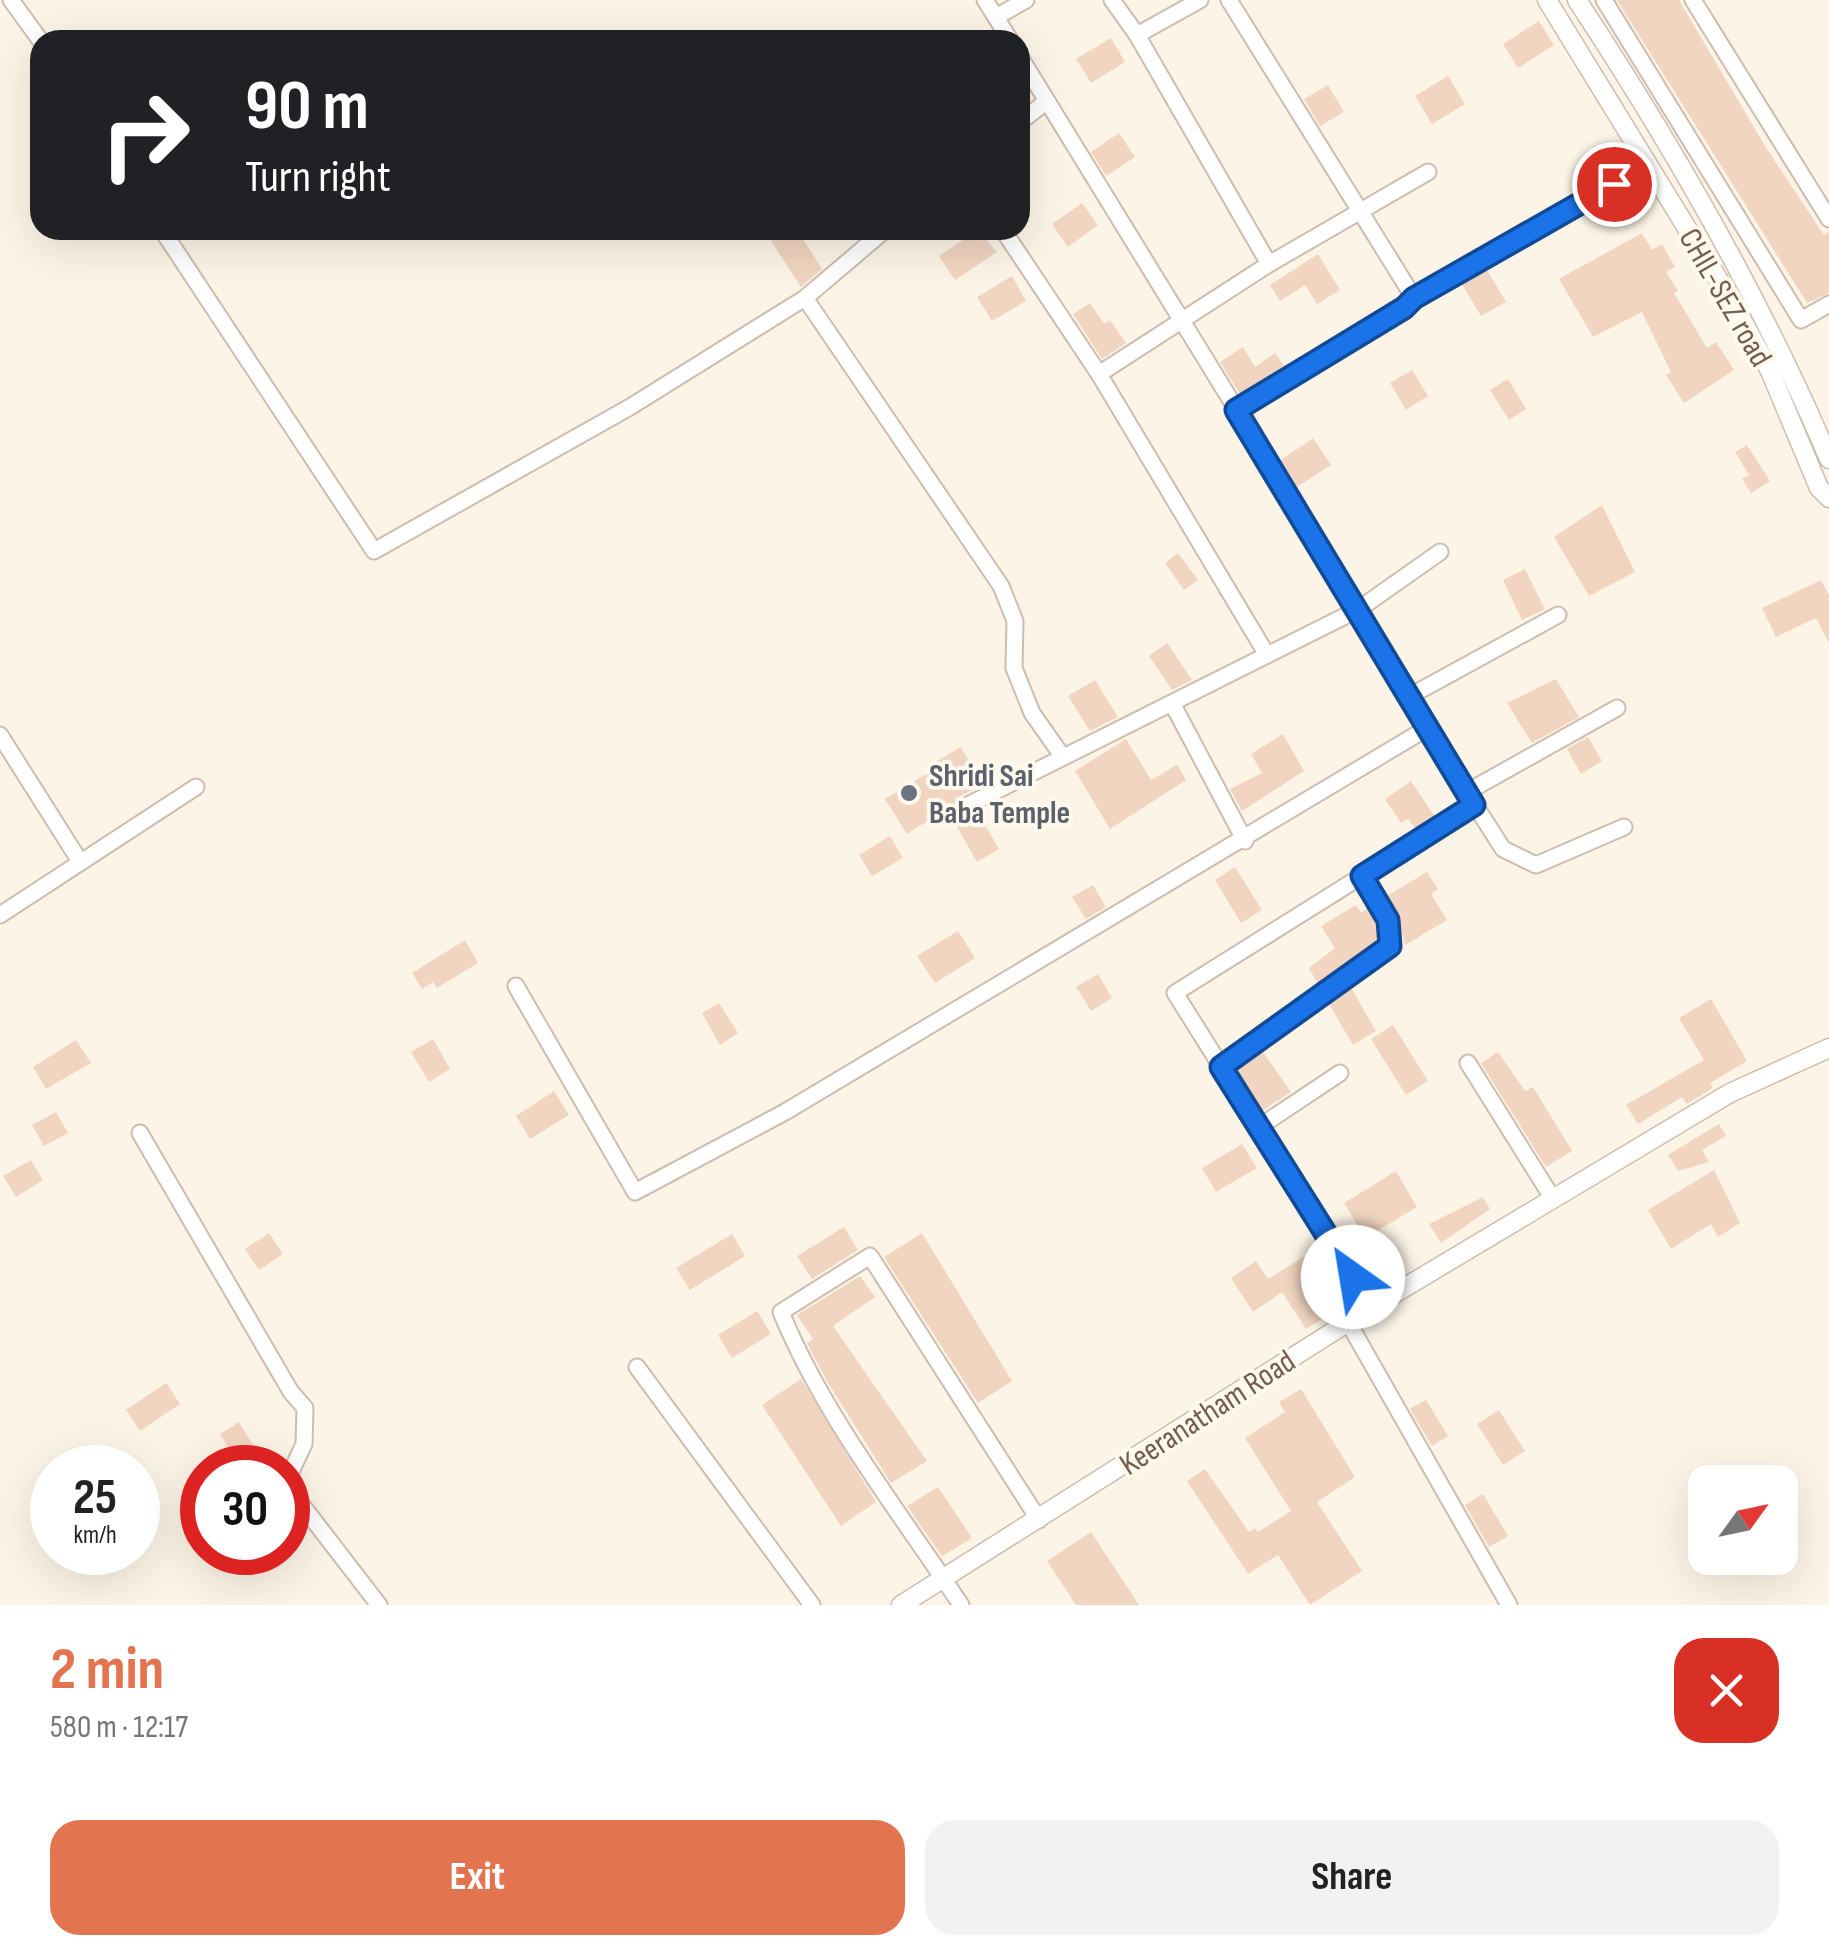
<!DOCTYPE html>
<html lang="en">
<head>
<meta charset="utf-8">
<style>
  :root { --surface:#fff; --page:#f2f2f2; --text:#222; --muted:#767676; --accent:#e27550 }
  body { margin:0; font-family:"Sofia Sans Condensed",sans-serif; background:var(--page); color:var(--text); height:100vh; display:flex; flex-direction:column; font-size:38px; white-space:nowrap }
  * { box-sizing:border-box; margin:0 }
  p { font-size:32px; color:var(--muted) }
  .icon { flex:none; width:55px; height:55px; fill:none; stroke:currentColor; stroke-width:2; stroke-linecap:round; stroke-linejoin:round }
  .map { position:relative; height:1605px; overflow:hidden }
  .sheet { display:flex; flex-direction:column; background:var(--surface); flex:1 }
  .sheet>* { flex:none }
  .banner { position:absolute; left:30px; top:30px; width:1000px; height:210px; border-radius:30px; box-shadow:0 10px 40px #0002; background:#202124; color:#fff; overflow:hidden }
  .needle { width:65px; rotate:57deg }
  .buttons { position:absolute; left:1688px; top:1465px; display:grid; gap:20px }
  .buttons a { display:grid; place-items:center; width:110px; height:110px; border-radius:20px; background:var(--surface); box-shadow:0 10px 40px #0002; font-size:50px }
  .speed { position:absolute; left:30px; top:1445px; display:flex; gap:20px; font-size:50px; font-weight:700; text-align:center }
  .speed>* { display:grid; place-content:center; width:130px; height:130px; border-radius:50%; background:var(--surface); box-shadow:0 10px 40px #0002; line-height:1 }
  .speed small { font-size:25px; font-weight:400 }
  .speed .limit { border:15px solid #d22; background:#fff; color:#111 }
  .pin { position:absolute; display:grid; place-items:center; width:85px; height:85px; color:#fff; margin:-42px; border:5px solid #fff; border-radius:50%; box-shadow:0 2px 10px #0007 }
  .me { position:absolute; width:110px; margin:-55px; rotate:328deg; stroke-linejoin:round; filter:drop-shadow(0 0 8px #0008) }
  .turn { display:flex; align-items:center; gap:35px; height:210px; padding:0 50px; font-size:45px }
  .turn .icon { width:130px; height:130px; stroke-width:2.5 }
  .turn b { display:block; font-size:70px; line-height:85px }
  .round { display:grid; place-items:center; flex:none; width:105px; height:105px; border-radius:30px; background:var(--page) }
  .overview { display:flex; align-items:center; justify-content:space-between; height:170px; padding:0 50px }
  h1 { font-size:60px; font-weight:700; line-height:75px; color:var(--accent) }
  .primary-button { display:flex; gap:20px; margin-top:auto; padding:20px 50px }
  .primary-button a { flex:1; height:115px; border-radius:30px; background:var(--accent); color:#fff; font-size:40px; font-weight:700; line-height:115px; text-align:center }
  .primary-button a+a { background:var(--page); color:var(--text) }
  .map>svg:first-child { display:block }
  .building { fill:#f1d5c0 }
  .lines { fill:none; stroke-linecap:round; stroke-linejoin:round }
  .minor-casing { stroke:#cebdae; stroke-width:19 }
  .tertiary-casing { stroke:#cebdae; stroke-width:21 }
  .minor { stroke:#fff; stroke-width:15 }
  .tertiary { stroke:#fff; stroke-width:18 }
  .route-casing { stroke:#114b97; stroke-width:25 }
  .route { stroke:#1a73e8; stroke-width:18 }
  .worship-dot { fill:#6b7280; stroke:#fff9ee; stroke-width:4 }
  .labels { text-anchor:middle; stroke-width:8; stroke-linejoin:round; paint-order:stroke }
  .street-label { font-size:32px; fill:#755c4c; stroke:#fff9ee }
  .worship-label { font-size:32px; font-weight:bold; fill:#5b616d; stroke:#fff9ee; text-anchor:start }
</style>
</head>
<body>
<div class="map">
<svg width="1829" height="1605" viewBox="0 0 1829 1605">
  <rect width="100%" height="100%" fill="#fcf5e7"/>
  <g class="building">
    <path d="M1617 0H1679L1765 146 1824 235 1829 232V293L1807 303Z"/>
    <path d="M1539 21 1554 45 1518 68 1503 44Z"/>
    <path d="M1111 38 1125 62 1091 83 1076 59Z"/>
    <path d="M1448 76 1465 104 1432 124 1415 96Z"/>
    <path d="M1328 85 1344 112 1320 126 1304 99Z"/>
    <path d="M1119 133 1135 157 1106 176 1091 152Z"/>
    <path d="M1082 203 1098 225 1068 247 1052 224Z"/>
    <path d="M789 230H797L822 269 801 287 771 241Z"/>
    <path d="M978 230 997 252 955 280 939 256Z"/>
    <path d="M1642 233 1652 250 1662 244 1675 267 1666 272 1678 291 1674 293 1707 348 1716 342 1734 370 1684 403 1666 375 1671 372 1642 312 1593 337 1559 279Z"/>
    <path d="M1318 254 1340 290 1317 304 1305 285 1280 301 1270 285Z"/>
    <path d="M1487 270 1506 302 1481 316 1462 284Z"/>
    <path d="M1012 276 1026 301 992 321 977 297Z"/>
    <path d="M1090 303 1104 324 1110 320 1126 343 1102 359 1073 314Z"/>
    <path d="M1243 347 1255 367 1275 353 1284 366 1240 394 1220 362Z"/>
    <path d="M1412 370 1428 396 1406 410 1390 383Z"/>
    <path d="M1508 379 1526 409 1509 420 1490 390Z"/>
    <path d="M1313 438 1331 465 1297 487 1281 460Z"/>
    <path d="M1747 445 1770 481 1751 493 1742 479 1749 475 1735 452Z"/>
    <path d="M1602 505 1635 572 1589 596 1554 537Z"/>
    <path d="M1178 553 1198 580 1184 590 1165 563Z"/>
    <path d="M1525 569 1545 609 1522 620 1503 580Z"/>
    <path d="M1821 580 1829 595V643L1816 618 1776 637 1762 608Z"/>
    <path d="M1167 643 1192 680 1172 690 1149 656Z"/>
    <path d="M1556 679 1579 717 1532 743 1507 703Z"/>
    <path d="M1095 680 1118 717 1090 731 1068 696Z"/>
    <path d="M1283 734 1304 771 1242 811 1230 789 1262 773 1251 754Z"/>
    <path d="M1588 737 1602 761 1581 774 1567 749Z"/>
    <path d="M1126 739 1151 780 1177 765 1186 780 1110 829 1075 771Z"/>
    <path d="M961 747 983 785 956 798 952 812 962 819 978 813 999 849 977 862 947 809 907 834 885 799 940 766 937 761Z"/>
    <path d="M1411 781 1435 817 1416 829 1408 819 1401 823 1385 799Z"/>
    <path d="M890 836 903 858 872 876 859 855Z"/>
    <path d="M1235 867 1262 910 1241 923 1215 880Z"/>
    <path d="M1427 872 1438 889 1431 894 1447 920 1405 945 1398 914 1387 896Z"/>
    <path d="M1093 885 1106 907 1086 919 1072 897Z"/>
    <path d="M1356 905 1361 913 1368 908 1377 922 1378 942 1318 984 1309 968 1335 948 1321 926Z"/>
    <path d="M958 931 975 958 935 983 917 956Z"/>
    <path d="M465 940 478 963 437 988 433 982 422 989 412 973Z"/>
    <path d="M1098 974 1112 998 1091 1011 1076 987Z"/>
    <path d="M1351 988 1376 1031 1353 1045 1329 1004Z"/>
    <path d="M1711 999 1747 1061 1710 1083 1713 1088 1687 1104 1682 1097 1638 1124 1626 1105 1704 1060 1679 1018Z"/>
    <path d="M719 1003 738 1033 720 1045 702 1013Z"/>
    <path d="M1393 1025 1428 1081 1406 1095 1371 1039Z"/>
    <path d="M433 1039 450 1069 429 1082 411 1052Z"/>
    <path d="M76 1040 91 1063 46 1089 33 1067Z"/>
    <path d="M1263 1052 1291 1092 1262 1111 1237 1070Z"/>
    <path d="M1498 1052 1525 1091 1533 1087 1572 1151 1546 1167 1481 1063Z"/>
    <path d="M554 1091 569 1115 530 1139 516 1116Z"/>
    <path d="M56 1112 68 1133 44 1146 32 1125Z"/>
    <path d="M1719 1124 1726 1136 1702 1150 1709 1162 1678 1171 1668 1155Z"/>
    <path d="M1242 1144 1257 1168 1216 1192 1202 1168Z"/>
    <path d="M31 1160 43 1180 16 1197 3 1176Z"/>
    <path d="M1714 1170 1740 1223 1718 1237 1711 1224 1671 1249 1648 1210Z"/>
    <path d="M1396 1171 1417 1207 1365 1238 1344 1203Z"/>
    <path d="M1483 1197 1490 1209 1441 1243 1429 1224Z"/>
    <path d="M844 1227 858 1250 812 1279 797 1256Z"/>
    <path d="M269 1233 283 1254 259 1270 245 1249Z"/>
    <path d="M922 1233 1012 1381 978 1403 884 1257Z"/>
    <path d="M732 1234 745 1256 690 1290 676 1268Z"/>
    <path d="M1313 1251 1346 1303 1306 1329 1282 1292 1253 1312 1231 1278 1256 1261 1268 1279Z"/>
    <path d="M860 1276 875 1297 833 1326 927 1461 891 1483 828 1383 807 1343 813 1339 797 1315Z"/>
    <path d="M757 1311 771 1334 732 1358 718 1335Z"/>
    <path d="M801 1379 876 1502 841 1526 762 1405Z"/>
    <path d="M166 1383 180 1404 140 1431 126 1410Z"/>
    <path d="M1301 1389 1355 1477 1317 1502 1362 1571 1310 1605 1278 1555 1248 1574 1187 1481 1205 1469 1249 1532 1255 1528 1258 1532 1291 1511 1245 1438 1285 1412 1279 1402Z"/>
    <path d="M1426 1400 1448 1436 1432 1446 1410 1409Z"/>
    <path d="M1499 1410 1525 1451 1503 1465 1477 1424Z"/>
    <path d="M239 1422 261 1458 245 1468H241L220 1434Z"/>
    <path d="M938 1487 972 1538 942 1556 907 1506Z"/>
    <path d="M1483 1494 1508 1536 1489 1547 1465 1505Z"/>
    <path d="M1091 1532 1139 1605H1076L1047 1561Z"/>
  </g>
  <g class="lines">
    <g class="minor-casing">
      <g id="minor">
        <path d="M11 0 40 40"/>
        <path d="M985 0 1010 40"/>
        <path d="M1112 0 1137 35 1200 0"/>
        <path d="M1229 0 1414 298"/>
        <path d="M1604 0 1801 320 1829 304"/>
        <path d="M1693 0 1829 219"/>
        <path d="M996 17 1026 0"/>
        <path d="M1137 35 1269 264"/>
        <path d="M1020 57 1359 609 1440 552"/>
        <path d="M1020 122 1047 101"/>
        <path d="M162 230 374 551 630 407 805 298 885 230"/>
        <path d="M1003 230 1099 374 1267 655"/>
        <path d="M805 298 1001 586 1015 621 1014 668 1032 713 1063 757"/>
        <path d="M1099 374 1269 264 1428 172"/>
        <path d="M1236 410 1414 298 1648 165"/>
        <path d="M1410 696 1558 615"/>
        <path d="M1172 703 1245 841"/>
        <path d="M0 735 79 860"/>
        <path d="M1467 792 1617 708"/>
        <path d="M1475 805 1503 849 1536 865 1624 827"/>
        <path d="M962 808 1359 609 1475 805 1175 993 1372 1307"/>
        <path d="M0 915 196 787"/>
        <path d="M516 986 635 1192 785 1112 1429 727"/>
        <path d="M1468 1063 1553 1199"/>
        <path d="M1221 1067 1390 947 1388 919 1362 876"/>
        <path d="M1259 1127 1340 1073"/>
        <path d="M140 1133 291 1392 305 1408 304 1444 288 1478"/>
        <path d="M1348 1322 1509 1605"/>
        <path d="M637 1367 812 1605"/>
        <path d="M288 1487 379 1605"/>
        <path d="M961 1605C899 1511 824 1417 781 1312L870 1256 1039 1520"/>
      </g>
    </g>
    <g class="tertiary-casing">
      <g id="tertiary">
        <path d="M1547 0 1731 300 1770 371 1819 488 1829 498"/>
        <path d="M1577 0C1673 146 1761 298 1829 459"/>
        <path d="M901 1605 1372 1307 1730 1093 1829 1048"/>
      </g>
    </g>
    <use href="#minor" class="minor"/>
    <use href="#tertiary" class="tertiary"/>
  </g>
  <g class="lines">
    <g class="route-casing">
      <path id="route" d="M1353 1277 1221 1067 1390 946 1388 920 1362 876 1474 805 1236 410 1404 308 1414 298 1614 184"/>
    </g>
    <use href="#route" class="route"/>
  </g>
  <circle class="worship-dot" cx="909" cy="793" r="10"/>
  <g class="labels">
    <g class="street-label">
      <text transform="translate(1726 297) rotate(60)" y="11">CHIL-SEZ road</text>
      <text transform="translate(1207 1412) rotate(-33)" y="11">Keeranatham Road</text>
    </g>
    <g class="worship-label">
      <text x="929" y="786">Shridi Sai<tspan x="929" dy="37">Baba Temple</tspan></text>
    </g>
  </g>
</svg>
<div class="buttons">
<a><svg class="needle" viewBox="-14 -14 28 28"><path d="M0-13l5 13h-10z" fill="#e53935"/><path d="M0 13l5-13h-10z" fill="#767676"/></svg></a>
</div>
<div class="speed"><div>25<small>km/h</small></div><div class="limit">30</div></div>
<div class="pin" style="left:1614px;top:184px;background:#d93025"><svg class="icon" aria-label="arrive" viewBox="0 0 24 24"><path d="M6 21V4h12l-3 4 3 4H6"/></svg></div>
<svg class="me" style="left:1353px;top:1277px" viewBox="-20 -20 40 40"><circle r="19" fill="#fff"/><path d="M0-13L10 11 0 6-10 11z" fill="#1a73e8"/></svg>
<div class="banner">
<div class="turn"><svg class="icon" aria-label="right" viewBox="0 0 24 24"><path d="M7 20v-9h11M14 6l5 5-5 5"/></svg><div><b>90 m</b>Turn right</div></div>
</div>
</div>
<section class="sheet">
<div class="overview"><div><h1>2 min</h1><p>580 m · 12:17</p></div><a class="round" style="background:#d93025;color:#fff"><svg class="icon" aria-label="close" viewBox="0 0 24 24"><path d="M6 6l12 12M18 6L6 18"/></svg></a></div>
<div class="primary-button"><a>Exit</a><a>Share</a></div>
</section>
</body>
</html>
